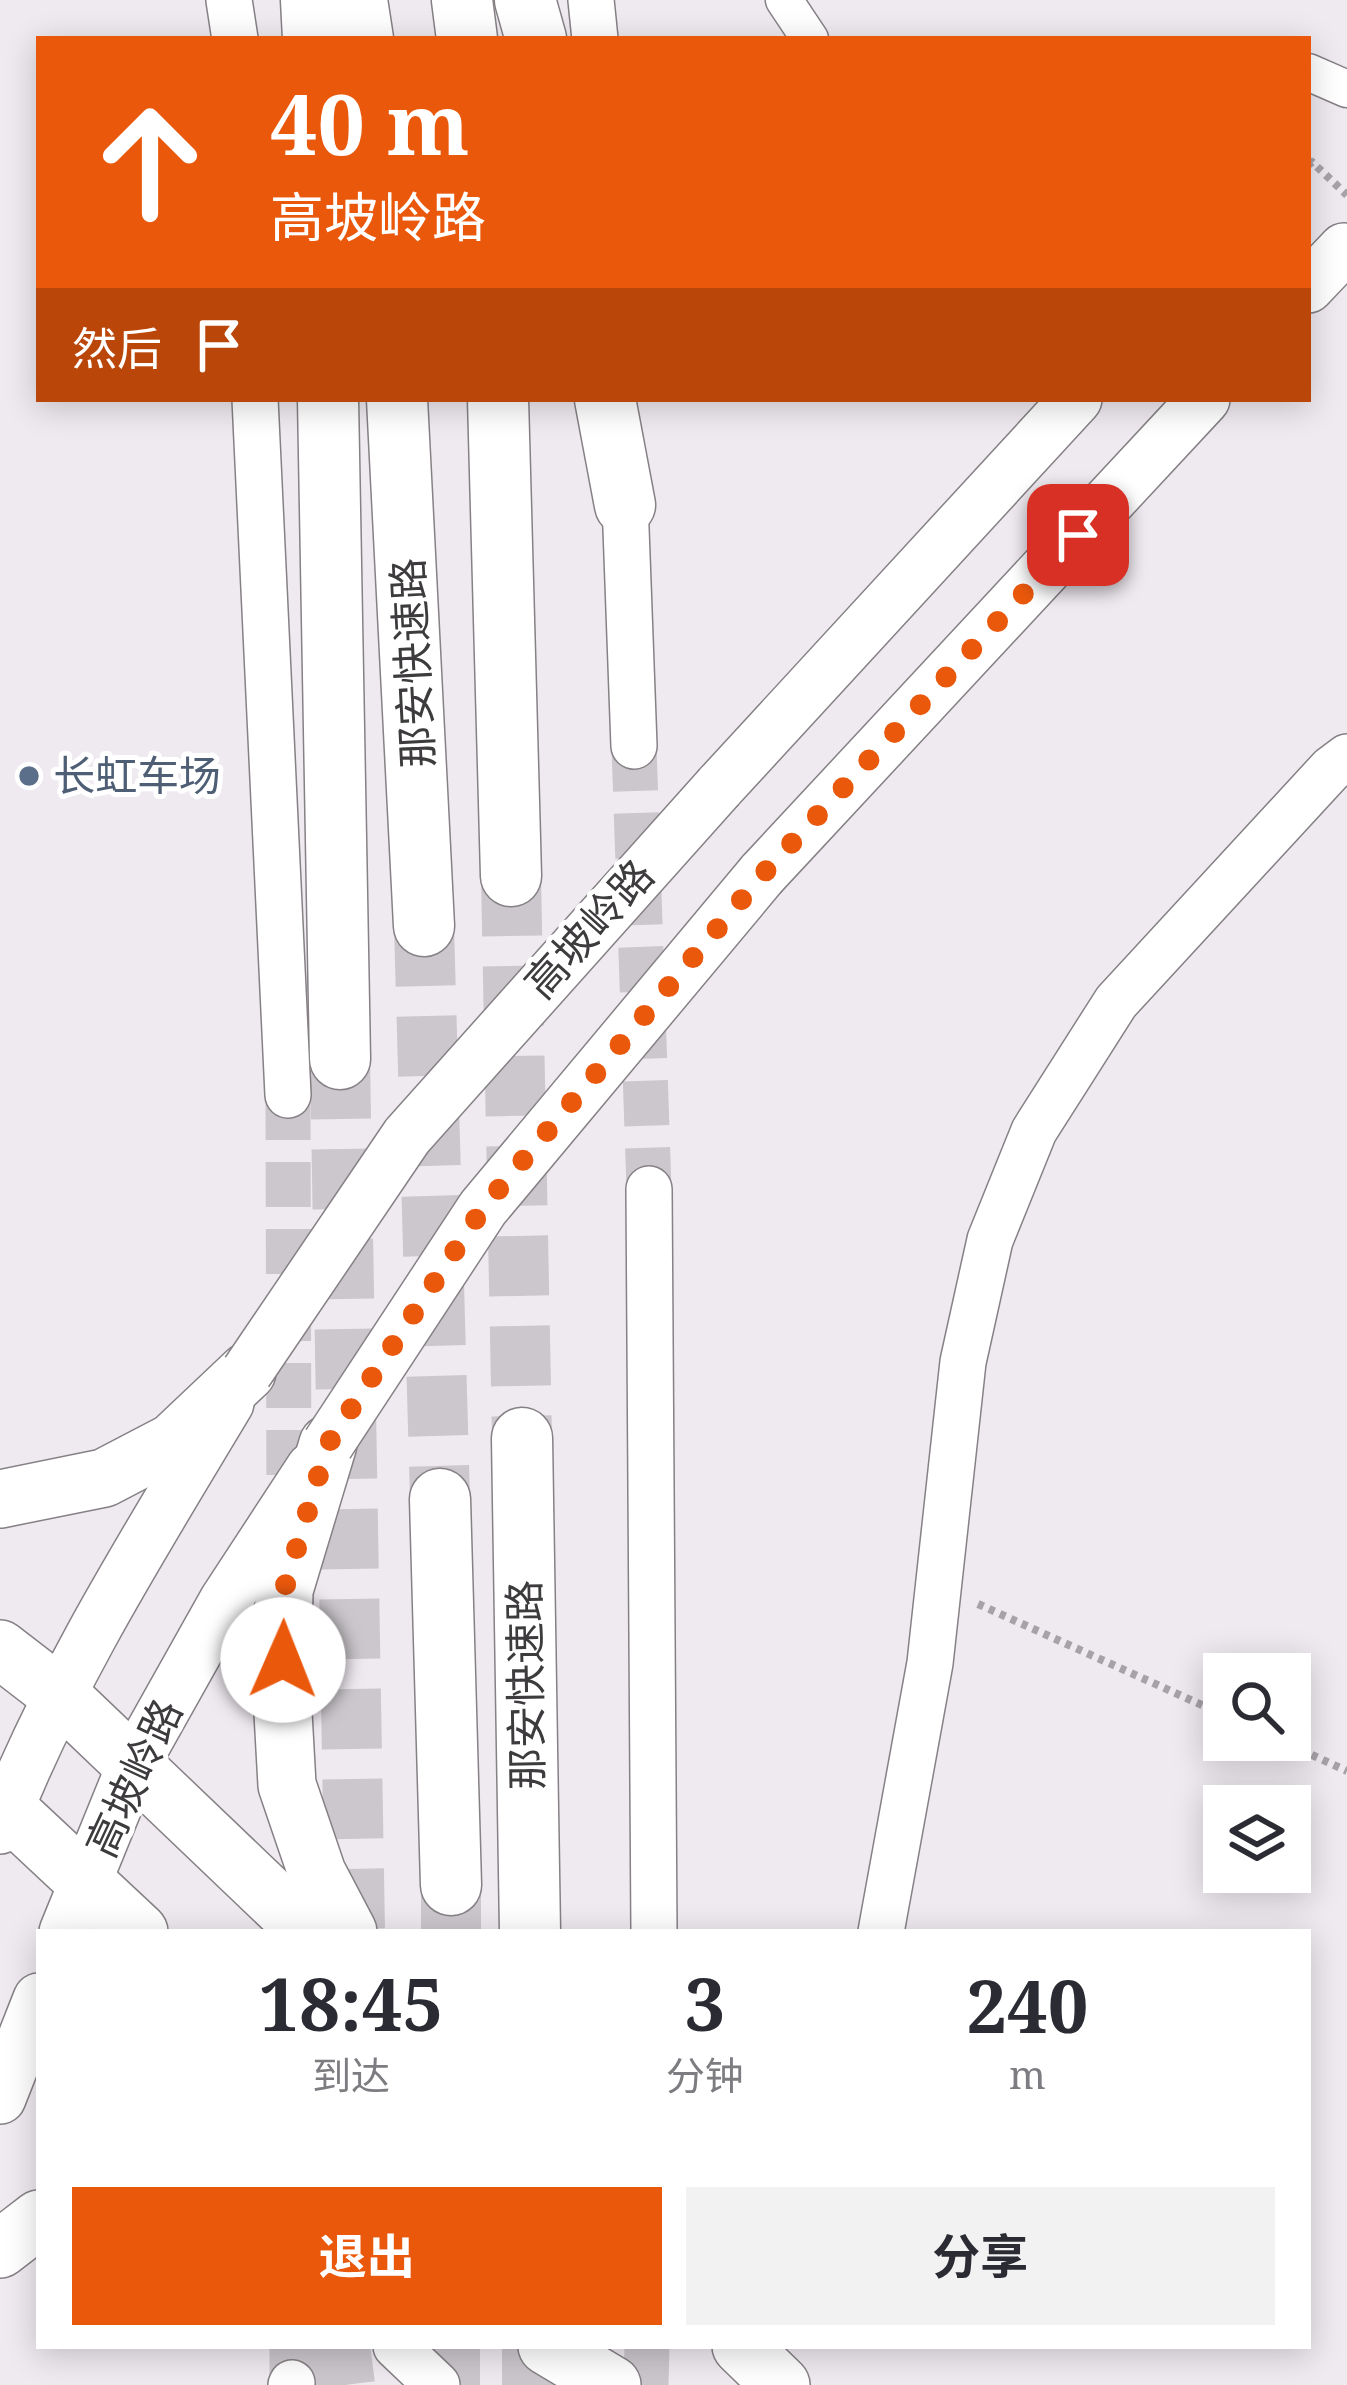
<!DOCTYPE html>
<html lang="zh">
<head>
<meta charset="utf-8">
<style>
  :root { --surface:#fff; --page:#f2f2f3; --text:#2b2b33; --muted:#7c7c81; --accent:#ea580c }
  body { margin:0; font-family:"Noto Serif","Noto Sans SC",serif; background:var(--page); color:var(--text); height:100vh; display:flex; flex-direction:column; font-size:45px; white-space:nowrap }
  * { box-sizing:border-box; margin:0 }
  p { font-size:39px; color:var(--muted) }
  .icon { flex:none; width:66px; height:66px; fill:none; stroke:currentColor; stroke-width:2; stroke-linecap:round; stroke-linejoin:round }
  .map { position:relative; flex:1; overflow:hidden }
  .side { position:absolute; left:36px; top:1929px; width:1275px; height:420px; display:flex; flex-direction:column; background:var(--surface); border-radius:0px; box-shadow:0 6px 30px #0003 }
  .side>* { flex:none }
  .hud { position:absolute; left:36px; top:36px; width:1275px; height:366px; border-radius:0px; box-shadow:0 6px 30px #0003; background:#ea580c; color:#fff; overflow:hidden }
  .buttons { position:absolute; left:1203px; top:1653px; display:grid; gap:24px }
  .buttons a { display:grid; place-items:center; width:108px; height:108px; border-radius:0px; background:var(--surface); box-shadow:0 6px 30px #0003; font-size:60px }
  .pin { position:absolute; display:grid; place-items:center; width:102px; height:102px; color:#fff; margin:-51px; border-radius:24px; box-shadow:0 6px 18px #0006 }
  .me { position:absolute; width:132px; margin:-66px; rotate:1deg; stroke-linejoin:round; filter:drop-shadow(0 0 9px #0008) }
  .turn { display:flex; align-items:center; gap:42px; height:252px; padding:0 36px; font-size:54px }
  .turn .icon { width:156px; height:156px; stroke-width:2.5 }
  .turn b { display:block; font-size:84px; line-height:102px }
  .then { display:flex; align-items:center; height:114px; padding:0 36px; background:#0003; gap:24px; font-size:45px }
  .eta { display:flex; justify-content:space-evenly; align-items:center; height:204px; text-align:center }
  .eta b { font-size:72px; font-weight:700; line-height:84px }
  .primary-button { display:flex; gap:24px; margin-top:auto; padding:24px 36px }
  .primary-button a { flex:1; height:138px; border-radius:0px; background:var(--accent); color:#fff; font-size:48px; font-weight:700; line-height:138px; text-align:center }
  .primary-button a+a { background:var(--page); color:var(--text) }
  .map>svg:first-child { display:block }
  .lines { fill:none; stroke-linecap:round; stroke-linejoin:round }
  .tertiary-tunnel { stroke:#cbc7cc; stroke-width:45; stroke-dasharray:45 22; stroke-linecap:butt }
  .trunk-tunnel { stroke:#cbc7cc; stroke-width:60; stroke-dasharray:60 30; stroke-linecap:butt }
  .minor-casing { stroke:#858185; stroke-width:39 }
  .tertiary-casing { stroke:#858185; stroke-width:48 }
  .secondary-casing { stroke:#858185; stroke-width:54 }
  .primary-casing { stroke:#858185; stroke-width:60 }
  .trunk-casing { stroke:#858185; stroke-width:63 }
  .path { stroke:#a6a2a6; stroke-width:8; stroke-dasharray:6 6; stroke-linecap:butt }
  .minor { stroke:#fff; stroke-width:36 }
  .tertiary { stroke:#fff; stroke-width:45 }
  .secondary { stroke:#fff; stroke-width:51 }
  .primary { stroke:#fff; stroke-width:57 }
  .trunk { stroke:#fff; stroke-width:60 }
  .secondary-bridge-casing { stroke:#858185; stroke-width:54; stroke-linecap:butt }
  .secondary-bridge { stroke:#fff; stroke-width:51 }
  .route { stroke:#ea580c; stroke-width:21; stroke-dasharray:0 37.8 }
  .service-dot { fill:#5c6f8a; stroke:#fff; stroke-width:4.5 }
  .labels { text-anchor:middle; stroke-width:10; stroke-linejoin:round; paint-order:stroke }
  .street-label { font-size:42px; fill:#3d3b3d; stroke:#fff }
  .service-label { font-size:42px; fill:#4e5e75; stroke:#fff; text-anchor:start }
</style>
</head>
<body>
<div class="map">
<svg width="1347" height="2385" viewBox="0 0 1347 2385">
  <rect width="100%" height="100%" fill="#efeaf0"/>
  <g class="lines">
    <g class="tertiary-tunnel">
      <path d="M634 746 649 1189"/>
      <path d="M288 1095 289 1518"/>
      <path d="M292 2346V2383"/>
      <path d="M646 2385 647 2346"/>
    </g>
    <g class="trunk-tunnel">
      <path d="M511 876 522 1438"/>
      <path d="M424 926 440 1499"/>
      <path d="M340 1059 355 1932"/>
      <path d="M451 1932V1885"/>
      <path d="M340 2346 345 2385"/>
      <path d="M532 2346V2385"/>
      <path d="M450 2385V2346"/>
    </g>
    <g class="minor-casing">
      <g id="minor">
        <path d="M784 0 810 39"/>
        <path d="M1308 72 1347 89"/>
      </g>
    </g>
    <g class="tertiary-casing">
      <g id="tertiary">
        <path d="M229 0 235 39"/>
        <path d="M591 0 595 39"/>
        <path d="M255 399 288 1095"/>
        <path d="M624 474 634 746"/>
        <path d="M649 1189 654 1932"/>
        <path d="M881 1932 930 1663 963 1362 990 1240 1034 1131 1116 1002 1331 769 1347 757"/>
        <path d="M396 2346 437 2385"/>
        <path d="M291 2385 292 2383"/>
      </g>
    </g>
    <g class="secondary-casing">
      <g id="secondary">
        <path d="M1308 287 1344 249"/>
        <path d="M719 787 1076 399"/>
        <path d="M762 874 1204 399"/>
        <path d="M0 1828C58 1679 146 1540 228 1403"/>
        <path d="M65 1932 133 1765 225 1601 312 1468"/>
        <path d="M0 2098 39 1999"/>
      </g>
    </g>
    <g class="primary-casing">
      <g id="primary">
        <path d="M328 1444 284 1590 282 1695 287 1785 317 1873 348 1932"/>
        <path d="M0 1499 104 1478 173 1442 247 1372"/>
        <path d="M0 1649 61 1696 308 1932"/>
        <path d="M0 1802 139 1932"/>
        <path d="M0 2249 39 2219"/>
        <path d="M547 2346 612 2385"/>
        <path d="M741 2346 781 2385"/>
      </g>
    </g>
    <g class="trunk-casing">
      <g id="trunk">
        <path d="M311 0 313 39"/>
        <path d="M357 0 363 39"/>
        <path d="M462 0 467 39"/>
        <path d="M525 0 536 39"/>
        <path d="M328 399 340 1059"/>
        <path d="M397 399 424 926"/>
        <path d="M498 399 511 876"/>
        <path d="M605 399 625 505"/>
        <path d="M522 1438 530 1932"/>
        <path d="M440 1499 451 1885"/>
      </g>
    </g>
    <g class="path">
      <path d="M1308 165 1312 162 1347 195"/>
      <path d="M978 1604 1224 1715"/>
      <path d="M1279 1740 1347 1771"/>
    </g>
    <use href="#minor" class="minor"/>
    <use href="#tertiary" class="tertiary"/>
    <use href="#secondary" class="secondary"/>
    <use href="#primary" class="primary"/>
    <use href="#trunk" class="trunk"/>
    <g class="secondary-bridge-casing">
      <g id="secondary-bridge">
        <path d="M247 1372 407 1136 719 787"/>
        <path d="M328 1444 483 1208 762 874"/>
      </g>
    </g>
    <use href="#secondary-bridge" class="secondary-bridge"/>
  </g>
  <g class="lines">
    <path class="route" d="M283 1660 284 1590 328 1444 483 1208 763 874 1078 535"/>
  </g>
  <circle class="service-dot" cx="29" cy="776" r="12"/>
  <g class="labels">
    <g class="street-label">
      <text transform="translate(413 663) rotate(-93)" y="15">那安快速路</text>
      <text transform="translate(589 929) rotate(-48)" y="15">高坡岭路</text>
      <text transform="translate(526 1685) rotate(-91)" y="15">那安快速路</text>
      <text transform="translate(134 1778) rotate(-65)" y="15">高坡岭路</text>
    </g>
    <g class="service-label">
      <text x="53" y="791">长虹车场</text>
    </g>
  </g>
</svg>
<div class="buttons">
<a><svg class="icon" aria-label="search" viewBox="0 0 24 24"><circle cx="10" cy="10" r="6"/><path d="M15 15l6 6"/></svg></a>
<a><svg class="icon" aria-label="layers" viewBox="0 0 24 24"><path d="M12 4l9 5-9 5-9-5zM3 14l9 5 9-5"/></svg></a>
</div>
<div class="pin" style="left:1078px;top:535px;background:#d93025"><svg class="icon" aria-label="arrive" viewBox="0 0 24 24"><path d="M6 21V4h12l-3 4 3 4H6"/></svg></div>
<svg class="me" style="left:283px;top:1660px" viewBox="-20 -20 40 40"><circle r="19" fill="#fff"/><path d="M0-13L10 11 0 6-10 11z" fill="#ea580c"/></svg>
<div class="hud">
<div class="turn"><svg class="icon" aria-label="ahead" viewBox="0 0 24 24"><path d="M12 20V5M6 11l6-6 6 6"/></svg><div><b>40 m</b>高坡岭路</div></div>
<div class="then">然后<svg class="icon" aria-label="arrive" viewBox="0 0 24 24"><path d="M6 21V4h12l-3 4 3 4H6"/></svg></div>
</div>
<section class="side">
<div class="eta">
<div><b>18:45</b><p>到达</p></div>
<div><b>3</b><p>分钟</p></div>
<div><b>240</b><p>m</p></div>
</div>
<div class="primary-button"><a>退出</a><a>分享</a></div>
</section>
</div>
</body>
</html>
